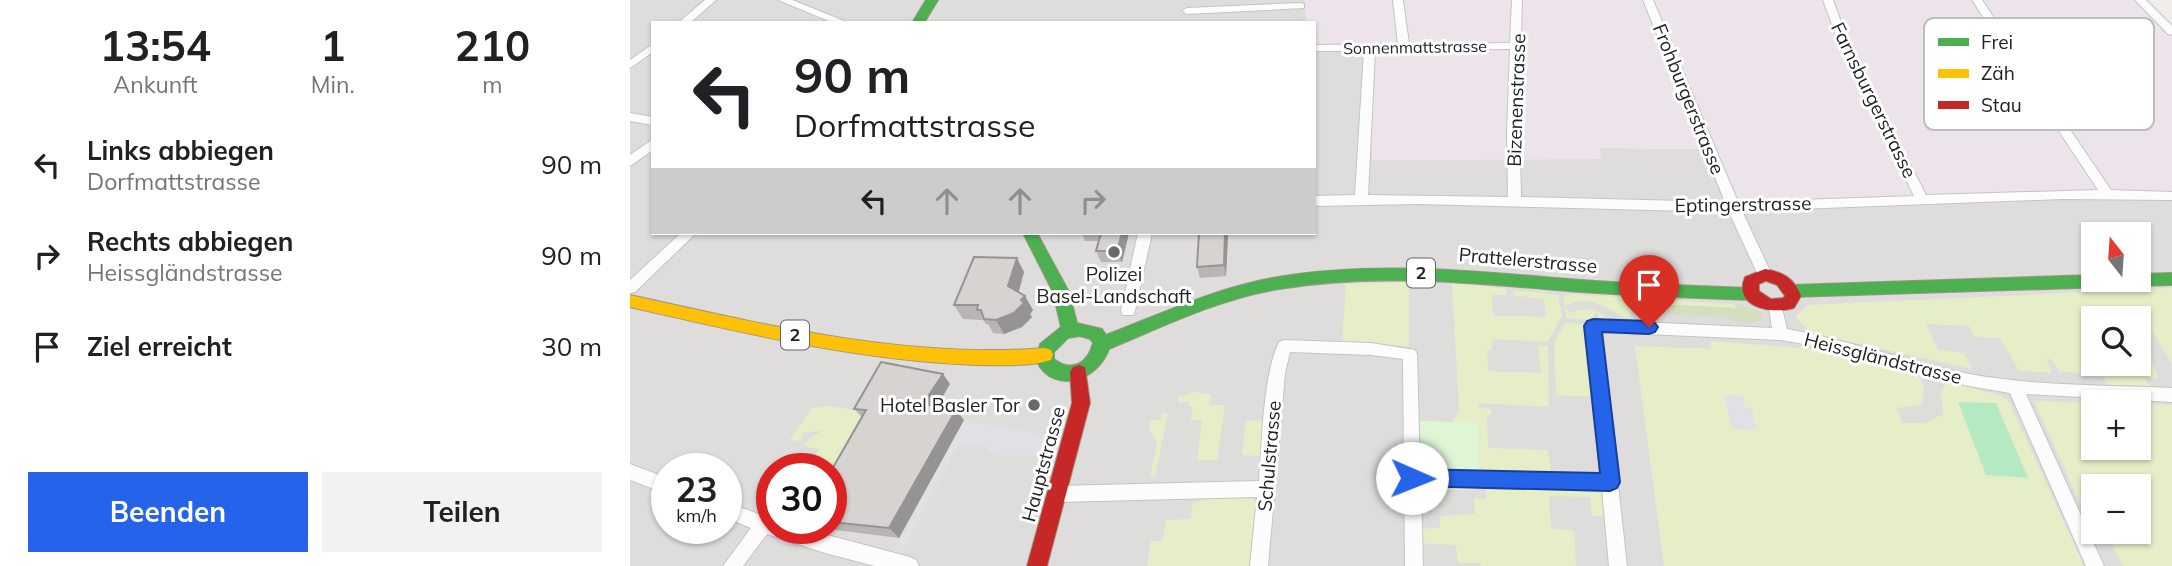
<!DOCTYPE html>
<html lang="de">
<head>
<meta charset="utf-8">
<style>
  :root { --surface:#fff; --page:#f2f2f2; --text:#202124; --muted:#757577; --accent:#2563eb }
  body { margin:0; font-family:Mulish,sans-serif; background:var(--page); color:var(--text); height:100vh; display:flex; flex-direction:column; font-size:26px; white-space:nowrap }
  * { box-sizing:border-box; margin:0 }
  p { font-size:23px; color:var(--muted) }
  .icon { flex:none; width:38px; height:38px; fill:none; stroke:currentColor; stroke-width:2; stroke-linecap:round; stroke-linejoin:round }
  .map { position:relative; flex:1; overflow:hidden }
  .sheet { display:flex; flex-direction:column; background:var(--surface); width:630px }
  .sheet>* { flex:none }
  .guide { position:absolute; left:21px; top:21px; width:665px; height:214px; border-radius:0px; box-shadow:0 2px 5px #0004; background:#fff; color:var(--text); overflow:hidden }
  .needle { width:46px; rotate:343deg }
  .tools { position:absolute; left:1451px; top:222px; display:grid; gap:14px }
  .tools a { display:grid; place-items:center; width:70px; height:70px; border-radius:0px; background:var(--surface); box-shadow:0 2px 5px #0004; font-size:35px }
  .speed { position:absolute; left:21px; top:453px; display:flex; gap:14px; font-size:35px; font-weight:700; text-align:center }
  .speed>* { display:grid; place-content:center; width:91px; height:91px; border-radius:50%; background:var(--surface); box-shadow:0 2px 5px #0004; line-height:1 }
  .speed small { font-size:18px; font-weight:400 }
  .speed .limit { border:10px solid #d22; background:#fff; color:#111 }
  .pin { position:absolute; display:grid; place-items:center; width:60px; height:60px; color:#fff; margin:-72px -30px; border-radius:50% 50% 50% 0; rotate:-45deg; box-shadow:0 0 7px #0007 }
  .pin .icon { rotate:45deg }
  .me { position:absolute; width:77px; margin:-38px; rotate:91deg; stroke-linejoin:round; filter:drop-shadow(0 0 5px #0008) }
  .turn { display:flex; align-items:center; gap:24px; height:147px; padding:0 28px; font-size:32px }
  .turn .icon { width:91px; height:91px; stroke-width:2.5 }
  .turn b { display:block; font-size:49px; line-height:60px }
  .lanes { display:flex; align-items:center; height:66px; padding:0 28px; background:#0003; justify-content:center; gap:35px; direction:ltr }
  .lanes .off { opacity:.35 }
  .eta { display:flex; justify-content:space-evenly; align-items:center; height:119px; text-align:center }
  .eta b { font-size:42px; font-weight:700; line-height:49px }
  .button { display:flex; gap:14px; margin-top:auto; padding:14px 28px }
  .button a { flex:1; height:80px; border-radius:0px; background:var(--accent); color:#fff; font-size:28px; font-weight:700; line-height:80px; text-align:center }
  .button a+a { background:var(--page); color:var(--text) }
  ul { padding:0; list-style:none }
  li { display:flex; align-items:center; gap:21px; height:91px; padding:0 28px }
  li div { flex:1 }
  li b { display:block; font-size:26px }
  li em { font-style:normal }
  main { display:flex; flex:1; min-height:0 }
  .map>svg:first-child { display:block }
  .residential { fill:#dfdddc; fill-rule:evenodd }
  .industrial { fill:#ede3eb }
  .grass { fill:#e6eec8 }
  .forest { fill:#d3dfbf }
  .park { fill:#def6d6 }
  .pitch { fill:#b4e9c4 }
  .parking { fill:#dedddb }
  .plaza { fill:#e1e1e5 }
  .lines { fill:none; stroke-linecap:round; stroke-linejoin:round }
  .street-casing { stroke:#c6c4c3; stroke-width:2 }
  .fast-casing { stroke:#9c9780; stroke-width:2 }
  .slow-casing { stroke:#9c9780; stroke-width:2 }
  .jam-casing { stroke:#9c9780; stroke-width:2 }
  .street { fill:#fdfcfc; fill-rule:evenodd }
  .fast { fill:#4caf50; fill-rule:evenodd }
  .slow { fill:#ffc107; fill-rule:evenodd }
  .jam { fill:#c62828; fill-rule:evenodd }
  .wall { fill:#b9b5b4 }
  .shaded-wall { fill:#969492 }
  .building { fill:#d7d3d1; stroke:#969492; stroke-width:2 }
  .route { fill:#2563eb; stroke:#184099; stroke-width:2 }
  .poi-dot { fill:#6a6968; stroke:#fff; stroke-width:2.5 }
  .labels { text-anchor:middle; stroke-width:6; stroke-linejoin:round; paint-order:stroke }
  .far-street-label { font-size:16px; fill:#222; stroke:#fff }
  .shield { fill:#fff; stroke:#646464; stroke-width:2 }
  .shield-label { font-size:18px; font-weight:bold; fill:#222 }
  .street-label { font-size:19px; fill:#222; stroke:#fff }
  .poi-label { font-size:19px; fill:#222; stroke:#fff }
  .key { fill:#fff; stroke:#bdbdbd; stroke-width:2 }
  .key-label { font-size:19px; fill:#222 }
</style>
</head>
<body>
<main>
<section class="sheet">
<div class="eta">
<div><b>13:54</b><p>Ankunft</p></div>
<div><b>1</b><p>Min.</p></div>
<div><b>210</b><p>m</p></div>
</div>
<ul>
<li><svg class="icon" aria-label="left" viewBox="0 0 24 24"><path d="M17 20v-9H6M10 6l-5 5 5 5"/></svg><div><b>Links abbiegen</b><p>Dorfmattstrasse</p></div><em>90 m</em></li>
<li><svg class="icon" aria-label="right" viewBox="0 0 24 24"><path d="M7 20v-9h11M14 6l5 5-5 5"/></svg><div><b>Rechts abbiegen</b><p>Heissgländstrasse</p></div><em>90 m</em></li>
<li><svg class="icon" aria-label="arrive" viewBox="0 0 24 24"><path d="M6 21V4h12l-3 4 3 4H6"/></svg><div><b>Ziel erreicht</b></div><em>30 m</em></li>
</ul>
<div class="button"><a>Beenden</a><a>Teilen</a></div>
</section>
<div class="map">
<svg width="1542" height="566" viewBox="0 0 1542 566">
  <rect width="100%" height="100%" fill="#f0edea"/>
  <path class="residential" d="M0 0H674L677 23H23V233H684V44L742 43V160L970 159 969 148 1071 149 1542 196V566H0ZM1463 234H1508V280H1463ZM1463 318H1508V364H1463ZM1463 402H1508V448H1463ZM37 469H96V528H37ZM142 469H201V528H142ZM1463 486H1508V532H1463Z"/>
  <path class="industrial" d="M674 0H1515L1542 26V196L1103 207 1071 149 970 148 971 159 742 160V43L684 44V23H677Z"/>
  <g class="grass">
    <path d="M779 282V346L712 343 716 284Z"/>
    <path d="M822 283 876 289V295H862L863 316 916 317 914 299 883 295V290L928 295 932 316 917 342 863 339 861 350H857L858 371 911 373 908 346H918L919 407 848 403 849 408 861 409 862 415H857L858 448 918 450 921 473 849 475 788 421 822 422 829 410Z"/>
    <path d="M1542 288V364L1510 311 1489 310 1493 318H1463V364H1508L1509 345 1517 360H1521L1528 378H1515L1521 388 1478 385 1471 374 1430 372 1421 359H1416L1422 373 1389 370 1370 338 1345 337 1339 326 1296 324 1308 350 1334 353 1342 369 1181 333 1165 317 1178 305Z"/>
    <path d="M937 294 1105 304 1106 308 1001 303V319C977 311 963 292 935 306L940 313C955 308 967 307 978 319L969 320 968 313H964V320L936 318 934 296Z"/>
    <path d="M935 323 959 324 968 397 926 395 924 343Z"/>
    <path d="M1080 341 1182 349 1287 373 1294 386 1292 405 1266 408 1272 423H1295L1313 414 1311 393 1316 381 1372 396 1379 402 1454 566H1034L1005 346 1081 349Z"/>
    <path d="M565 392 581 395 579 405H595L587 460H567L572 421 560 420 562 407H558L559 402H548V397Z"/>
    <path d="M1404 401 1463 403V448H1508L1509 404 1542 405V566H1493L1476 532H1508V486H1463V523H1459Z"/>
    <path d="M196 406 237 411 201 473V469H196V467L179 463 189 449 174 446 180 438 193 430 173 433 170 441 160 440 182 408Z"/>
    <path d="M532 414H538L525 477H520L527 443C525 434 515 431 522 420H531Z"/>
    <path d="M636 420 632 456 612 455 616 421Z"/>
    <path d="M793 484H843L844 490H807V510L791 511 789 487Z"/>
    <path d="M856 487 974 492 977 516H962L960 497 919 496 921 529 944 530 946 566H851L850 563H828L826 545 787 543V529L810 528V516L845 514 844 498 856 499Z"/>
    <path d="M616 496 626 501 619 566H517L521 541H532L536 520 561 519 563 502H569L571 497Z"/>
  </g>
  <path class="forest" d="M1001 303 1106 308 1105 304 1128 311 1133 319C1124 326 1105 323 1095 317L1001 313Z"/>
  <path class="park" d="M788 421 847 423 849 475 796 473 787 463Z"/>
  <path class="pitch" d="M1328 402 1366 403 1398 478 1356 475Z"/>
  <g class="parking">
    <path d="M1001 313 1096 317 1108 325 1002 321Z"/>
    <path d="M548 402H559L558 407H563L549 483H536L551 407 547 406Z"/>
    <path d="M445 520 433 566H420L429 529Z"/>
  </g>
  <g class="plaza">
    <path d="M1094 395H1113L1115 407 1122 409 1127 430 1102 429Z"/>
    <path d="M334 420 421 436 416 455H372L357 452 359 446H330L324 451 269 559 261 557Z"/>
  </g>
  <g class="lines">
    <g class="street-casing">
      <g id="street">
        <path d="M75 0H86L60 23H48Z"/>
        <path d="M148 0H162L219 23H204Z"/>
        <path d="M763 0H773L779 44 880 43 882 0H892L889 115 891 197 1095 202 1013 0H1023L1108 202 1284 196 1211 49 1193 0H1203L1221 49 1296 195 1468 190 1342 0H1352L1481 190 1542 192V200L1432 199 1112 211 1142 275 1135 280 1128 275 1099 212 789 204 684 206V196L725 195 734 51H684V45L768 44ZM880 49 877 132 878 197 738 195 745 51Z"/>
        <path d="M1505 0H1516L1542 26V35L1538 34Z"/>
        <path d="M670 3 674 4V8L557 14 552 11 557 8Z"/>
        <path d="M23 44V52L0 68V60Z"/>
        <path d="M0 113 23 117V125L0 121Z"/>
        <path d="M23 139V150L0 166V155Z"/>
        <path d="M51 233H66L5 292 0 293V280Z"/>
        <path d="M508 233H522L505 311 503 315H493L491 311Z"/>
        <path d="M1146 302 1151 304 1157 329C1219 340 1278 362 1339 374 1405 386 1475 385 1542 388V402L1396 394 1474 566H1456L1380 393 1339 386 1259 367 1201 349 1151 340 971 332 997 566H979L972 489 791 486 793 566H775L773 359 741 355 660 352 655 373 638 566H620L627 497 428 502 422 500 420 494 422 488 428 486 629 481C632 443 633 375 649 342L654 340 741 343 785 350 787 354 790 471 970 474 956 326 958 322 963 320 1142 328 1139 308 1141 304Z"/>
        <path d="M0 464 37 478V494L0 480Z"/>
        <path d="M96 502 142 519V528H171L280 557 286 560 289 566H245L195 553 137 534 113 566H93L121 528 96 518Z"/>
      </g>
    </g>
    <g class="fast-casing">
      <g id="fast">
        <path d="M296 0H308L294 23H282Z"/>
        <path d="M393 233H407L439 292 447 323 472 329 476 335C533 313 588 287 648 277 748 260 850 272 951 280 1007 284 1064 286 1121 288L1127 290 1129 294 1127 298 1121 300C1064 298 1008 296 951 292 850 284 749 272 649 289 589 299 534 326 479 349 468 381 424 395 407 362L410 344 431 327 423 292ZM450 336 460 339 463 343C458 363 442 373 424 359V352L438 338Z"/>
        <path d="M1542 273V285L1162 297 1156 295 1154 291 1156 287 1162 285 1463 275V280H1508V274Z"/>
      </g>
    </g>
    <g class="slow-casing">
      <path id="slow" d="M0 295C135 325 276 359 415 348L421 350 423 355 421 360C399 367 370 365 347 365 230 361 113 333 0 307Z"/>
    </g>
    <g class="jam-casing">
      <g id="jam">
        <path d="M1135 269C1153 272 1164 278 1171 296L1164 308C1142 315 1102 307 1115 277ZM1136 281 1147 285 1155 296 1153 298 1141 299 1129 291V284Z"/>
        <path d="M449 365 455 367 460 403 417 566H397L442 403 440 372 443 367Z"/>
      </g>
    </g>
    <use href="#street" class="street"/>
    <use href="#fast" class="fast"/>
    <use href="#slow" class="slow"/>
    <use href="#jam" class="jam"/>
  </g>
  <g class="wall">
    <path d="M452 233H499L492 262H471L466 251 469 241H455Z"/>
    <path d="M598 236 596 276 570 278 567 267Z"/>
    <path d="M394 272 389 292 403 310 400 314 402 317 392 327 374 334 363 333 358 324H356L353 320 333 319 324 305Z"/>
    <path d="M320 384 307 406 334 420 269 538 189 528H201V471L232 417 224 409Z"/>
  </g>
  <g class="shaded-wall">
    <path d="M492 233H499L492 262 487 251Z"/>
    <path d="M595 233H597L598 236 596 276 594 265Z"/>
    <path d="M387 258 394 272 386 300 378 286Z"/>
    <path d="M395 296 403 310 400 314 402 317 392 327 374 334 366 320Z"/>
    <path d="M313 374 320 384 302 414 293 404Z"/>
    <path d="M326 410 334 420 269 538 259 528Z"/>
  </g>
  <g class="building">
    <path d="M471 233H492L487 251H466Z"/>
    <path d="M569 233H595L594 265 567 267Z"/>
    <path d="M344 257 387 258 378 286 395 296 391 300 394 303 384 313 366 320 354 319 351 310H347L348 305H324Z"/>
    <path d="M251 362 313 374 293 404 326 410 259 528 201 522V471L236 410 224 409Z"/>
  </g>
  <path class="route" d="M963 319 1019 321 1025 323 1028 327 1025 332 1019 334 972 332 990 482 987 488 980 491 782 486 775 484 772 478 775 472 782 469 970 473 954 326 957 321Z"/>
  <g class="poi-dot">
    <circle cx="484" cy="252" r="7"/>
    <circle cx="404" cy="405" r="7"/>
  </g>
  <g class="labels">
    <g class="far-street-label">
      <text transform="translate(785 47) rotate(-1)" y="6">Sonnenmattstrasse</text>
    </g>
    <g class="shield">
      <rect x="777" y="258.5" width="28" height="29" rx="5"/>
      <rect x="151" y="320.5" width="28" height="29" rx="5"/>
    </g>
    <g class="shield-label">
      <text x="791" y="279">2</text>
      <text x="165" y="341">2</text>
    </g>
    <g class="street-label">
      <text transform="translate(1059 99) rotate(68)" y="7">Frohburgerstrasse</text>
      <text transform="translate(886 100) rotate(-88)" y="7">Bizenenstrasse</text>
      <text transform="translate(1244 100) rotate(64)" y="7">Farnsburgerstrasse</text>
      <text transform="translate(1113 204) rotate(-1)" y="7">Eptingerstrasse</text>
      <text transform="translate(898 260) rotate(5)" y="7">Prattelerstrasse</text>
      <text transform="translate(1253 358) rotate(14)" y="7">Heissgländstrasse</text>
      <text transform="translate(639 456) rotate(-85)" y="7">Schulstrasse</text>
      <text transform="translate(413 464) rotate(-75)" y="7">Hauptstrasse</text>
    </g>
    <g class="poi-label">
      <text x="484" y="281">Polizei<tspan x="484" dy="22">Basel-Landschaft</tspan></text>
      <text x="390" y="412" text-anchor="end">Hotel Basler Tor</text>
    </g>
  </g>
  <rect x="1294" y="18" width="230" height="112" rx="10" class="key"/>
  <rect x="1308" y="38" width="31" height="8" fill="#4caf50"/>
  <rect x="1308" y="69" width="31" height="9" fill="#ffc107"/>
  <rect x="1308" y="101" width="31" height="8" fill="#c62828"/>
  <g class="key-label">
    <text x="1351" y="49">Frei</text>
    <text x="1351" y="80">Zäh</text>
    <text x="1351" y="112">Stau</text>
  </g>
</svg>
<div class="tools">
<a><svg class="needle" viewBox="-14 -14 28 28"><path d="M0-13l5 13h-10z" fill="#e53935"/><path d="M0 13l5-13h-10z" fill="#757577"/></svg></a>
<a><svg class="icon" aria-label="search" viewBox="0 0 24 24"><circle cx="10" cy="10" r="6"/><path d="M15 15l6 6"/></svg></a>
<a>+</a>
<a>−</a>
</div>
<div class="speed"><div>23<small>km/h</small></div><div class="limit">30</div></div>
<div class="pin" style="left:1019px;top:327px;background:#d93025"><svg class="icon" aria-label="arrive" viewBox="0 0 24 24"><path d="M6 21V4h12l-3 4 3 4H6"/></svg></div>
<svg class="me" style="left:782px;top:478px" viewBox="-20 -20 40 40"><circle r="19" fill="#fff"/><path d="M0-13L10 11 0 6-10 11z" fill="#2563eb"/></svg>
<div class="guide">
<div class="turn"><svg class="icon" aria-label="left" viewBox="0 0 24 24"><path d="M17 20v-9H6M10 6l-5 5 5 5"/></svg><div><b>90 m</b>Dorfmattstrasse</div></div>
<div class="lanes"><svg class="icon" aria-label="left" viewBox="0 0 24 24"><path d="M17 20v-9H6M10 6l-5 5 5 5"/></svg><svg class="icon off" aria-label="ahead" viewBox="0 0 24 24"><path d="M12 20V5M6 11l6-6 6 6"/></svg><svg class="icon off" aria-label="ahead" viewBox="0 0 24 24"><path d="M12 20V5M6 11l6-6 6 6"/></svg><svg class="icon off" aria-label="right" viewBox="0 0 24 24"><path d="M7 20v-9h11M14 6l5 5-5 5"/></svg></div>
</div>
</div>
</main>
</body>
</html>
